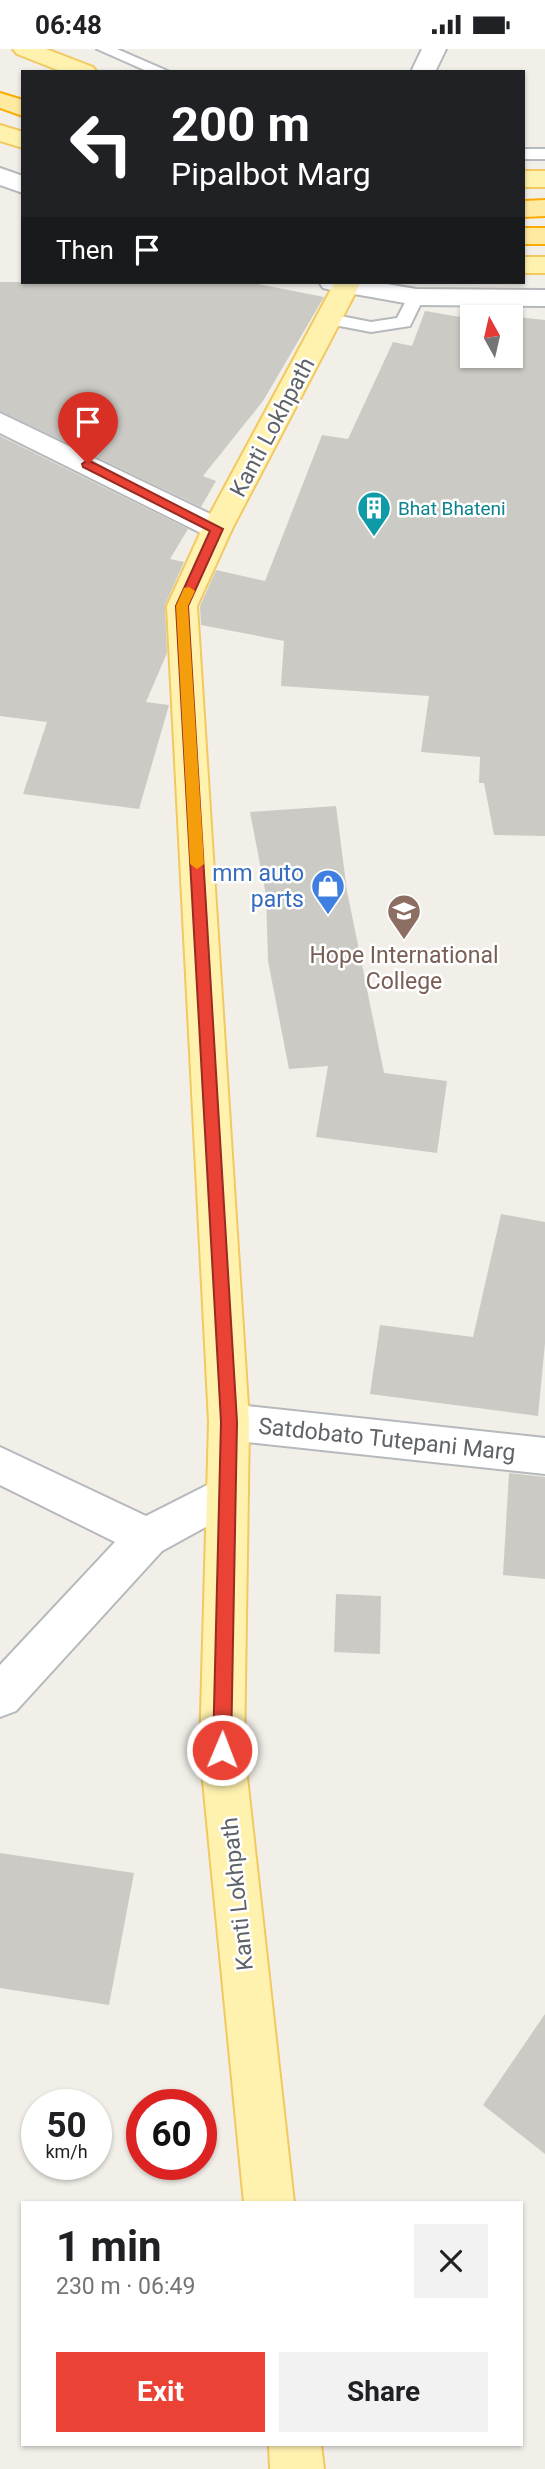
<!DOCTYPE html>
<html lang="en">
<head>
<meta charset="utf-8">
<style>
  :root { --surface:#fff; --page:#f2f2f2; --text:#202124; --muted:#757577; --accent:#ea4335 }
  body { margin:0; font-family:Roboto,sans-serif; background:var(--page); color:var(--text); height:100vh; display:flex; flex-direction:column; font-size:26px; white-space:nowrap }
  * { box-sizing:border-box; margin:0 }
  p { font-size:23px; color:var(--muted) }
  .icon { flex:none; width:38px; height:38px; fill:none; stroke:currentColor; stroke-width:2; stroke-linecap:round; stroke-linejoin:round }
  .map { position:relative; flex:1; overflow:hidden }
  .details { position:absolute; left:21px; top:2152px; width:502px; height:245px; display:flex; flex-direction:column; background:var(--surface); border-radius:0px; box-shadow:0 2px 5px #0004 }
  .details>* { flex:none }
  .banner { position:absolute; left:21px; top:21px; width:504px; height:214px; border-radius:0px; box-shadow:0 2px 5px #0004; background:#202124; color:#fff; overflow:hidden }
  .needle { width:46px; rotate:352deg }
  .controls { position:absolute; left:460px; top:256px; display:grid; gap:14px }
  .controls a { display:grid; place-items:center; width:63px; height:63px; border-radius:0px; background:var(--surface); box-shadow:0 2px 5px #0004; font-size:35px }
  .speed { position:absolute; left:21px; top:2040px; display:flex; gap:14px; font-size:35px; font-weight:700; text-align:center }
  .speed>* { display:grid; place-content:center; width:91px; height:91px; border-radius:50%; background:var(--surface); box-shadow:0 2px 5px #0004; line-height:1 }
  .speed small { font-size:18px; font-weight:400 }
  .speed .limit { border:10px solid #d22; background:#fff; color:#111 }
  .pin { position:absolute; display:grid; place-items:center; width:60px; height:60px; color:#fff; margin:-72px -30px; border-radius:50% 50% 50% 0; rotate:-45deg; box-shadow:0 0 7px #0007 }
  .pin .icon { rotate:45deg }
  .me { position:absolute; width:77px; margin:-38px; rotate:1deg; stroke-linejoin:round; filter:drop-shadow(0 0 5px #0008) }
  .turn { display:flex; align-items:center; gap:24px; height:147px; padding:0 35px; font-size:32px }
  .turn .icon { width:91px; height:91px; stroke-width:2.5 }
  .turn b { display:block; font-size:49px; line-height:60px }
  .then { display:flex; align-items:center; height:66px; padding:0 35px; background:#0003; gap:14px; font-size:26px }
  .round { display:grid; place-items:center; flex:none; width:74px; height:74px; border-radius:0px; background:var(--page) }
  .headline { display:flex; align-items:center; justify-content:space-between; height:119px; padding:0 35px }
  h1 { font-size:42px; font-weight:700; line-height:52px }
  .primary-button { display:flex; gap:14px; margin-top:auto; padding:14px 35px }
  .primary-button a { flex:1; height:80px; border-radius:0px; background:var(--accent); color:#fff; font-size:28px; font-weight:700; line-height:80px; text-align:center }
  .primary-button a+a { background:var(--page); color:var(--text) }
  .status { display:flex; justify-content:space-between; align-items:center; height:49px; padding:0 35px; background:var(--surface); direction:ltr }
  .status svg { height:19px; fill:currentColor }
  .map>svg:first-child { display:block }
  .building { fill:#cccac5 }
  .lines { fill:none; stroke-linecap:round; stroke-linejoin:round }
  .service-casing { stroke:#b5b8bc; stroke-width:4 }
  .minor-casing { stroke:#b5b8bc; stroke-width:4 }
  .primary-casing { stroke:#f2c960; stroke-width:4 }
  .trunk-casing { stroke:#f9ab00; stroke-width:4 }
  .service { fill:#fff; fill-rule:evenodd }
  .minor { fill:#fff; fill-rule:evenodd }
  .primary { fill:#fff2af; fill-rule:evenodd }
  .trunk { fill:#feeaa1; fill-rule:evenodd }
  .route { fill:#ea4335; stroke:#982c22; stroke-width:2 }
  .slow { fill:#f59e0b }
  .labels { text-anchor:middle; stroke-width:5; stroke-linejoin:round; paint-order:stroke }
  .far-culture-label { font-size:19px; fill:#0d838f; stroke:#fff; text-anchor:start }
  .street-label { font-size:23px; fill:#5f6368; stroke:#fff }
  .shop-label { font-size:23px; fill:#366cbe; stroke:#fff; text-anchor:end }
  .education-label { font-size:23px; fill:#785e54; stroke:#fff }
</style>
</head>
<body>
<div class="status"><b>06:48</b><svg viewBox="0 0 49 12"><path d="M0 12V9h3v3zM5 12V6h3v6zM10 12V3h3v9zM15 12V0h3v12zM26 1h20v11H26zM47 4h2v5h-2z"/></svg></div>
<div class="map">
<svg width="545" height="2420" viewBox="0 0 545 2420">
  <rect width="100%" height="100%" fill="#f1efe8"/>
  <g class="building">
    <path d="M0 233H248L324 248 263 352 203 427 216 432 201 458 0 362Z"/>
    <path d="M425 262 472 270V306H511V268L499 266 545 271V787L494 786 484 734H479L480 708 421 703 429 647 281 637 284 592 201 576 200 557 216 521 265 532 322 386 348 390 393 293 412 297Z"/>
    <path d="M0 387 188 480 170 510 184 513 165 556 167 604 146 653 169 656 139 760 23 745 47 673 0 667Z"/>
    <path d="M336 757 347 842 384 1024 447 1032 437 1104 316 1088 328 1017 289 1020 268 912 266 846 250 763Z"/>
    <path d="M501 1165 545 1173V1294L538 1367 370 1345 380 1276 473 1288Z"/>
    <path d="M509 1424 545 1428V1530L503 1526Z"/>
    <path d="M336 1545 381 1547 380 1605 334 1603Z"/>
    <path d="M0 1804 134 1824 109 1956 0 1939Z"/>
    <path d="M545 1965V2105L483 2056Z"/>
  </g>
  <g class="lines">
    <g class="service-casing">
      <g id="service">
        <path d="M97 0H117L170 23H149Z"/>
        <rect x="523" y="100" width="22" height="10"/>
        <path d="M416 243 424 248 410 277 371 283 324 274 321 270 330 265 371 273 397 269 410 244Z"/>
      </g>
    </g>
    <g class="minor-casing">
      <g id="minor">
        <path d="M422 0H446L435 23H411Z"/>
        <path d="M0 119 23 127V144L0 136Z"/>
        <path d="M319 233H375L416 240 545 241V257L416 256 332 241 323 239Z"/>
        <path d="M0 364 227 473 232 480 227 487 217 489 207 487 0 384Z"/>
        <path d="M229 1355 545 1389V1425L229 1391 215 1386 209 1373 215 1360Z"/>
        <path d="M0 1398 146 1467 227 1426 242 1432 248 1445 242 1458 162 1502 16 1662 0 1668V1616L115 1493 0 1436Z"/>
      </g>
    </g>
    <g class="primary-casing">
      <g id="primary">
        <path d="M13 0H46L93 18 97 23H63L17 5Z"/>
        <path d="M0 76 23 83V99L0 92Z"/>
        <rect x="523" y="122" width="22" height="16"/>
        <rect x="523" y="208" width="22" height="16"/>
        <path d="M335 233H361L232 480 197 557 249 1373 244 1701 294 2154H244L200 1701 209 1373 167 557 202 480Z"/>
        <path d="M269 2396H321L324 2420H270Z"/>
      </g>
    </g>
    <g class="trunk-casing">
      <g id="trunk">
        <path d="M0 44 23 51V67L0 59Z"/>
        <path d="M545 151V167L523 168V152Z"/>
        <rect x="523" y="179" width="22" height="16"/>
      </g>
    </g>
    <use href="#service" class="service"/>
    <use href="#minor" class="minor"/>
    <use href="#primary" class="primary"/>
    <use href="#trunk" class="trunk"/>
  </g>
  <path class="route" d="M88 411 223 480 188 557 237 1373 231 1701 228 1707 222 1710 215 1707 213 1701 221 1373 176 557 210 482 83 418 82 415Z"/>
  <path class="slow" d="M189 538 195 542 188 557 204 815 197 820 190 815 176 557 184 539Z"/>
  <defs>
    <g id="building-pin" transform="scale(1.75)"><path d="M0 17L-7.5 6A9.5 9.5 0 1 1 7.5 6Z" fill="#0f9aa8" stroke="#fff"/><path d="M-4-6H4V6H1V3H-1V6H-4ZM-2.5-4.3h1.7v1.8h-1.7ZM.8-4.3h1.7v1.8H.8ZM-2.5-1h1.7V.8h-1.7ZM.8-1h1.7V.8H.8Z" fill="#fff"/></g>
    <g id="shop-pin" transform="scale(1.75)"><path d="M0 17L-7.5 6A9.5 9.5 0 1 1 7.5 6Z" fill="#3f7fe0" stroke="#fff"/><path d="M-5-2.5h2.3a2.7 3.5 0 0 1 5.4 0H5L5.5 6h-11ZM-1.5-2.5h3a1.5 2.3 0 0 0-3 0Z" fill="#fff"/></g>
    <g id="university-pin" transform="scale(1.75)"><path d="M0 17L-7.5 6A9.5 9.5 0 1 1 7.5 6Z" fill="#8d6e63" stroke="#fff"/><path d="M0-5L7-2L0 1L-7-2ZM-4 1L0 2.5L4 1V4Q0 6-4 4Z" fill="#fff"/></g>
  </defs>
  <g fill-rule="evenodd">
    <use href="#building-pin" x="374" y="459"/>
    <use href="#shop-pin" x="328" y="837"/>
    <use href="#university-pin" x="404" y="862"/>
  </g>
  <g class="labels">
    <g class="far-culture-label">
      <text x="398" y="466">Bhat Bhateni</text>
    </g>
    <g class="street-label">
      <text transform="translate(272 378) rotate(-62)" y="8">Kanti Lokhpath</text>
      <text transform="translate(387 1390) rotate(6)" y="8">Satdobato Tutepani Marg</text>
      <text transform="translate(237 1845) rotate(-96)" y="8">Kanti Lokhpath</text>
    </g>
    <g class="shop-label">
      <text x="304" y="832">mm auto<tspan x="304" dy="26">parts</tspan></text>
    </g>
    <g class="education-label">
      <text x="404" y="914">Hope International<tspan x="404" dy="26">College</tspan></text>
    </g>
  </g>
</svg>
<div class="controls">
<a><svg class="needle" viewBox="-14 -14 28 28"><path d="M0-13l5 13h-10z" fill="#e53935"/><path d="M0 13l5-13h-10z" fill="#757577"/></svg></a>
</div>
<div class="speed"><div>50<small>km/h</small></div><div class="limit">60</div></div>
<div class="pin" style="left:88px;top:415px;background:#d93025"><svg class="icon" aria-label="arrive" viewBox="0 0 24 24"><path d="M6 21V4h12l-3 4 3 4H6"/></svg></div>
<svg class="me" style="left:222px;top:1701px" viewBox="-20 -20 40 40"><circle r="17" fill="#ea4335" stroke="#fff" stroke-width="3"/><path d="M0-11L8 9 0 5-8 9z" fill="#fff"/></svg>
<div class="banner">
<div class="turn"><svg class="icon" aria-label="left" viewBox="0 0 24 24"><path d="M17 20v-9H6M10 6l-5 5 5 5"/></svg><div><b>200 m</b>Pipalbot Marg</div></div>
<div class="then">Then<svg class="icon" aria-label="arrive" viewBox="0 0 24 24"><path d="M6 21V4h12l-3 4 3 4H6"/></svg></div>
</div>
<section class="details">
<div class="headline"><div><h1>1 min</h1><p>230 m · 06:49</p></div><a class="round"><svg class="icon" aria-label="close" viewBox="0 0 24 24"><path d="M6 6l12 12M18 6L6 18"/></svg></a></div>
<div class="primary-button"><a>Exit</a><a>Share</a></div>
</section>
</div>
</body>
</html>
